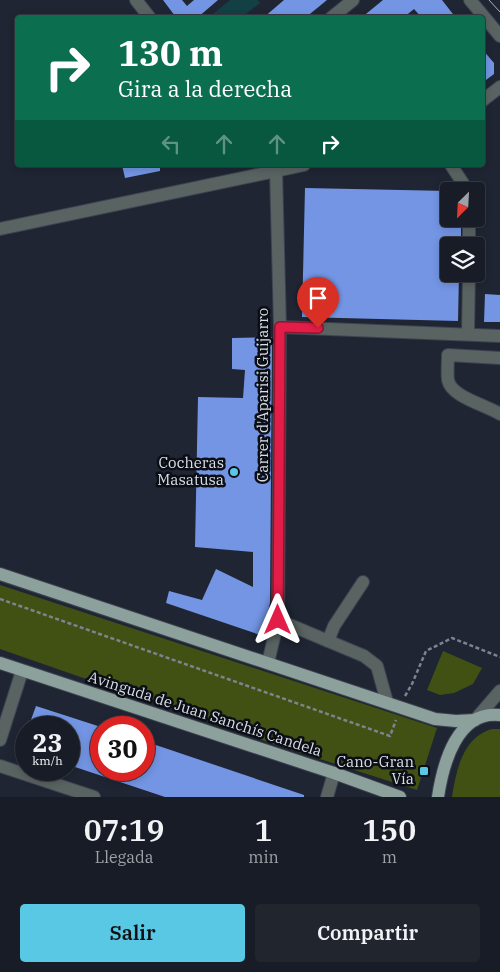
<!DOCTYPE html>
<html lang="es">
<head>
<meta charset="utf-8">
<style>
  :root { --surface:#171c26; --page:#20252e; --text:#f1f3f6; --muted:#9ea1a7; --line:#363a43; --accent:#59c8e5 }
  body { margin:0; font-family:"IBM Plex Serif",serif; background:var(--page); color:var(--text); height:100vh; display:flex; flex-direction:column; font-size:19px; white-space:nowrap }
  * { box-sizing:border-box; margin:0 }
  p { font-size:16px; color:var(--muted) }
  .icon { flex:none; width:28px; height:28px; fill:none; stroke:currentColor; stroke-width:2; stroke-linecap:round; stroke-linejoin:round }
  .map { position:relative; height:797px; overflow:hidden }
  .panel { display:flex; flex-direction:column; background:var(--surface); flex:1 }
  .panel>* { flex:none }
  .hud { position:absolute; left:15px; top:15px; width:470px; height:152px; border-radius:5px; box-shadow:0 2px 8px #0003,0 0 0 1px var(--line); background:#0b6e4f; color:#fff; overflow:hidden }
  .needle { width:32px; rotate:204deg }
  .fabs { position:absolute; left:440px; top:182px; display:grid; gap:10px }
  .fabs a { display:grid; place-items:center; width:45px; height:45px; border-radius:5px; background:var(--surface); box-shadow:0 2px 8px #0003,0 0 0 1px var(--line); font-size:25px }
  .speed { position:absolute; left:15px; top:716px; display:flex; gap:10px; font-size:25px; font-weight:700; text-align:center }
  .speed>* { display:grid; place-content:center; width:65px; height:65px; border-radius:50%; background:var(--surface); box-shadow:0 2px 8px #0003,0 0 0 1px var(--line); line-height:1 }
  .speed small { font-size:12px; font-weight:400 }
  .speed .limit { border:8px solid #d22; background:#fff; color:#111 }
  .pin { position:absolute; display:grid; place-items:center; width:42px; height:42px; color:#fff; margin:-51px -21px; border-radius:50% 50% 50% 0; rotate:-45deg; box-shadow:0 0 5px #0007 }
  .pin .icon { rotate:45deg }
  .me { position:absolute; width:55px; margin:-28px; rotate:0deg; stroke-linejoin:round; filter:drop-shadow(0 0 4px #0008) }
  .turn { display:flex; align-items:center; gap:18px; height:105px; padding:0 20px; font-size:22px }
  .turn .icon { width:65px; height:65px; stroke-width:2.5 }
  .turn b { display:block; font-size:35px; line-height:42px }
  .lanes { display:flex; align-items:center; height:48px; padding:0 20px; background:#0003; justify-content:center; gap:25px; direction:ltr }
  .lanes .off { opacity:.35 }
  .eta { display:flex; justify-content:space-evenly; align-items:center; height:85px; text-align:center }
  .eta b { font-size:30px; font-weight:600; line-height:35px }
  .button { display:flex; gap:10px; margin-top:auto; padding:10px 20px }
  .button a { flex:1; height:58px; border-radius:5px; background:var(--accent); color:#111; font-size:20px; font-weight:600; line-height:58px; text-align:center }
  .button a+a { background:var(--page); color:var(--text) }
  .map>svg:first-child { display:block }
  .green { fill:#415114 }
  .water { fill:#124045 }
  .building { fill:#7395e4 }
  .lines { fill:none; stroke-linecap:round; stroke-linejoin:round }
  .minor-casing { stroke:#3d4350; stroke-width:14 }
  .major-casing { stroke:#3d4350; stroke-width:14 }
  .path { stroke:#7e838f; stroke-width:2.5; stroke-dasharray:4 2.5; stroke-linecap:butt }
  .minor { stroke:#596361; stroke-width:12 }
  .major { stroke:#8ca19c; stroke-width:12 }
  .tram { stroke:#adb2bc; stroke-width:1 }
  .route-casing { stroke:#92132f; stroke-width:12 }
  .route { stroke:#e11d48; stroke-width:9 }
  .poi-dot { fill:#59c8e5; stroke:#0b0e15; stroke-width:2 }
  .labels { text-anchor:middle; stroke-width:5; stroke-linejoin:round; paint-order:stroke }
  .street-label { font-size:15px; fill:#d9dee7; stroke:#0b0e15 }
  .poi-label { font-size:15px; fill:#d9dee7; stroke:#0b0e15; text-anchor:end }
</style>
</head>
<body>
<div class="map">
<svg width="500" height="797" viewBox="0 0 500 797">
  <rect width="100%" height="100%" fill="#1f2533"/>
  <g class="green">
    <path d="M0 585 437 728 417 790 276 745 0 649Z"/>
    <path d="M443 651 482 668 473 684 454 693 440 695 427 690Z"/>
    <path d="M492 729H500V797H452C456 770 463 737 492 729Z"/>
  </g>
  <path class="water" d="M230 0H258L260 3 242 17H216L213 14Z"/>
  <g class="building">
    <path d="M163 0H182L187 6 194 0H218L197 18H173L175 16Z"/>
    <path d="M284 0H327L305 18H263Z"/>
    <path d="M383 0H442L456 18H422L414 9 403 18H361Z"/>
    <path d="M482 49 494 63V74L482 83Z"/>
    <path d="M122 165H160V171L125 178Z"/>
    <path d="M305 188 449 191V219H461V246H449V274H459L458 321 302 317Z"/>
    <path d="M485 294 500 295V322H484Z"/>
    <path d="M272 337 270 603 263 636 166 603 169 591 202 600 216 569 253 587V552L195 547 198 397 243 398 245 370 232 369V338Z"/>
    <path d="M36 706 101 727V770H144V741L304 795V797H165L69 765V728H28Z"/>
  </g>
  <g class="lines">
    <g class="minor-casing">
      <g id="minor">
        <path d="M136 0 150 18"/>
        <path d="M470 0 500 36"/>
        <path d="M331 18 353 0"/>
        <path d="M482 101 500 87"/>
        <path d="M451 165 468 191"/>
        <path d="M0 229 304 165"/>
        <path d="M469 246V219"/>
        <path d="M280 327 500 336"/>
        <path d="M468 334 469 274"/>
        <path d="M500 358 448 355C448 363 447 372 448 380 451 397 486 405 500 414"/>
        <path d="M278 620 364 656 377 666 387 702"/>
        <path d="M328 641 334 626 363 582"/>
        <path d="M268 663 278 620 280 327 276 170 271 165"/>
        <path d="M475 720 500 691"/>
        <path d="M0 740 22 671"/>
        <path d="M0 766 94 797"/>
        <path d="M327 797 334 773"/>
      </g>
    </g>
    <g class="major-casing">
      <g id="major">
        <path d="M0 574 435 719 456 721 475 720"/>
        <path d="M0 663 334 773 400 797"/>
        <path d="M438 797C443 764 457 710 500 715"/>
      </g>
    </g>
    <g class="path">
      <path d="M0 599 390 736 396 720"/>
      <path d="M405 696 412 684 426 651 452 638 500 657"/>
    </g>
    <use href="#minor" class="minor"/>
    <use href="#major" class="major"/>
    <path class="tram" d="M489 0 500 12"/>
  </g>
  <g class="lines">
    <g class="route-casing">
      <path id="route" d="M278 620 280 327 318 328"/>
    </g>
    <use href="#route" class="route"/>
  </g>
  <g class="poi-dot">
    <circle cx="234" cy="472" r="5"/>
    <rect x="419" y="766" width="10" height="10" rx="2.5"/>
  </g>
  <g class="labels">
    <g class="street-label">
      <text transform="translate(263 395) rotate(-90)" y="5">Carrer d'Aparisi Guijarro</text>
      <text transform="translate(205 714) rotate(18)" y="5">Avinguda de Juan Sanchís Candela</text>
    </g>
    <g class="poi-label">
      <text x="224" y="468">Cocheras<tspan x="224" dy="17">Masatusa</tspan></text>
      <text x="414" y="767">Cano-Gran<tspan x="414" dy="17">Vía</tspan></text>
    </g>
  </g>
</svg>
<div class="fabs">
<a><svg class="needle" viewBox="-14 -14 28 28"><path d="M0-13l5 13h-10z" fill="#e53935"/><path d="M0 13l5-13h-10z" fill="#9ea1a7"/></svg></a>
<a><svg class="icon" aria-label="layers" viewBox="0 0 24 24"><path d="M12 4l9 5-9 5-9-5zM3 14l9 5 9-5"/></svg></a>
</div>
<div class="speed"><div>23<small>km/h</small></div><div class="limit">30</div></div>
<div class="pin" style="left:318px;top:328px;background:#d93025"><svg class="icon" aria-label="arrive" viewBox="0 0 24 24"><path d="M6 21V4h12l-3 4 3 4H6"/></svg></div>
<svg class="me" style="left:278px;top:620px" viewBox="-20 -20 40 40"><path d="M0-17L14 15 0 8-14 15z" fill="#e11d48" stroke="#fff" stroke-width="4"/></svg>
<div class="hud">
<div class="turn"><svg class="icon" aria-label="right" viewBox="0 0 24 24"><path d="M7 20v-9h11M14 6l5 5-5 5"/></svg><div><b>130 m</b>Gira a la derecha</div></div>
<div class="lanes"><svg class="icon off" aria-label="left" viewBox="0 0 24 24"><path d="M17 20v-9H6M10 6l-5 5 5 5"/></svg><svg class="icon off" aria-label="ahead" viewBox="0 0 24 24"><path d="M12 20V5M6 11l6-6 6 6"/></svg><svg class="icon off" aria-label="ahead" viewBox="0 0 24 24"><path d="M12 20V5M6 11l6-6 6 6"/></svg><svg class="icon" aria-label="right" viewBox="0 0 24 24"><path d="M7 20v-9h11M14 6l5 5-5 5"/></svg></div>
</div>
</div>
<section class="panel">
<div class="eta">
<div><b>07:19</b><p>Llegada</p></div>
<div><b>1</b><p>min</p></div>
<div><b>150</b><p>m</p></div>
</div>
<div class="button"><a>Salir</a><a>Compartir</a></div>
</section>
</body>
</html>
